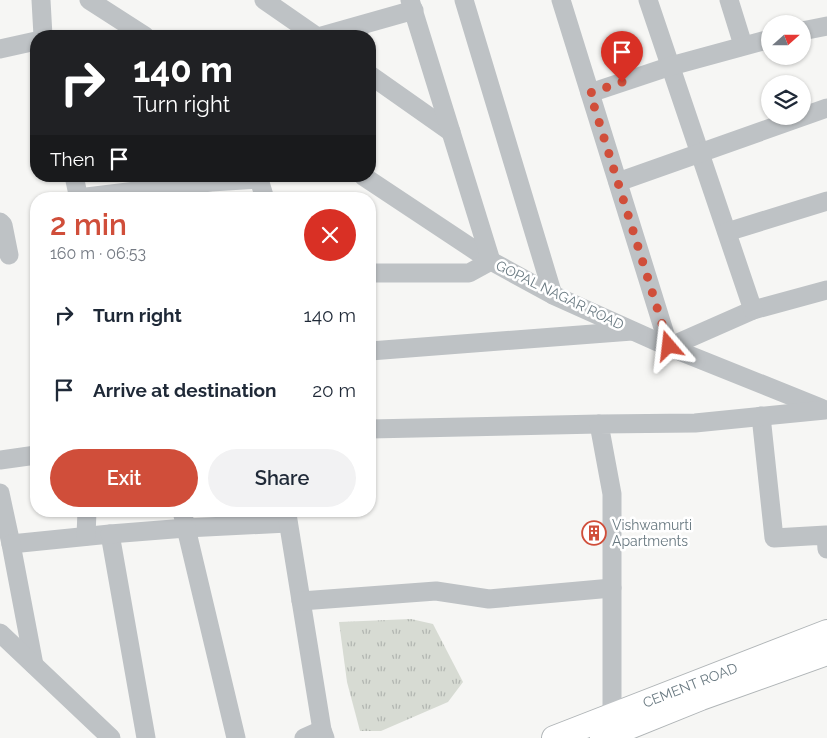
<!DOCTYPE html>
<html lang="en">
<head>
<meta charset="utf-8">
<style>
  :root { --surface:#fff; --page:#f2f2f3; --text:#1f2937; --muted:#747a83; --accent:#d04e3a }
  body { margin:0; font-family:Raleway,sans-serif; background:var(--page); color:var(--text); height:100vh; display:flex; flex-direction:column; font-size:19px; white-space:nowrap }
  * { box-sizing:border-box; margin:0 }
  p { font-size:16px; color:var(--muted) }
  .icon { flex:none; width:28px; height:28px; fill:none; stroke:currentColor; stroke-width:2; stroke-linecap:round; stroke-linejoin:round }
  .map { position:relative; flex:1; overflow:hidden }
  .panel { position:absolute; left:30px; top:192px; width:346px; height:325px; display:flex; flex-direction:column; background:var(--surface); border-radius:20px; box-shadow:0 1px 4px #0004 }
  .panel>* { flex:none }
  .banner { position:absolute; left:30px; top:30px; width:346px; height:152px; border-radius:20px; box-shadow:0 1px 4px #0004; background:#202124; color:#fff; overflow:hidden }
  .needle { width:32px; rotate:69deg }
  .tools { position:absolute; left:761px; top:15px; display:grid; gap:10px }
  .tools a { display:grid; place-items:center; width:50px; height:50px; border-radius:50%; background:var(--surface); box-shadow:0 1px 4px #0004; font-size:25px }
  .pin { position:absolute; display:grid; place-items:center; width:42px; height:42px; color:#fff; margin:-51px -21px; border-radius:50% 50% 50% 0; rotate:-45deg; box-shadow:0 0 5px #0007 }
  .pin .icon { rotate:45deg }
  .me { position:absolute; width:55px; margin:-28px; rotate:343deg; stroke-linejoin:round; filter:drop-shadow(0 0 4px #0008) }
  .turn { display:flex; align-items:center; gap:18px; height:105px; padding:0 20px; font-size:22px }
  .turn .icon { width:65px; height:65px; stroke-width:2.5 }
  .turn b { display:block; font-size:35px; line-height:42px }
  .then { display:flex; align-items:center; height:48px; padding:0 20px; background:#0003; gap:10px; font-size:19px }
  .round { display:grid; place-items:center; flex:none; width:52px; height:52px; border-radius:26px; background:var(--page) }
  .overview { display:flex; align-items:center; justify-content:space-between; height:85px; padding:0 20px }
  h1 { font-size:30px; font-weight:600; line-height:38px; color:var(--accent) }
  .button { display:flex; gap:10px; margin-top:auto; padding:10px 20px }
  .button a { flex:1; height:58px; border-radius:30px; background:var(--accent); color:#fff; font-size:20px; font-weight:600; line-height:58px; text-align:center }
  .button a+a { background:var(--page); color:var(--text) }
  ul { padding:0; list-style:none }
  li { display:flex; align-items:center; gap:15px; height:75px; padding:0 20px }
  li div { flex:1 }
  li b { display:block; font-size:19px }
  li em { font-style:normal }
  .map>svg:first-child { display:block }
  .park { fill:url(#park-tufts) }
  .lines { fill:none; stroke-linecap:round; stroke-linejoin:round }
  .major-casing { stroke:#b0b5b7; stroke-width:26 }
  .minor { stroke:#bec2c5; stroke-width:19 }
  .major { stroke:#fff; stroke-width:24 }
  .route { stroke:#d04e3a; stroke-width:9; stroke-dasharray:0 16.2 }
  .labels { text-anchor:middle; stroke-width:5; stroke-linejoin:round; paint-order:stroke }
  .street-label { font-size:14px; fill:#697981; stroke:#fff }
  .poi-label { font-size:14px; fill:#697981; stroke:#fff; text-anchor:start }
</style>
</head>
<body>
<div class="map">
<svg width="827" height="738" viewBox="0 0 827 738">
  <defs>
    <pattern id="park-tufts" width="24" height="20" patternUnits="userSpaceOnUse" patternTransform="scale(1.25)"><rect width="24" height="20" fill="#d7dbd3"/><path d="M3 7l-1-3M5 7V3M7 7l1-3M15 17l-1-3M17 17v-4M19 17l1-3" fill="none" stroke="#b2b6b1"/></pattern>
  </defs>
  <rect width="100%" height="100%" fill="#f6f6f4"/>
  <path class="park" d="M411 619 433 624 463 682 448 702 381 731H360L347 682 339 622Z"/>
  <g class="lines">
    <g class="major-casing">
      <g id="major">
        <path id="s1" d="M554 738 827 632"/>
        <path d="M602 738 701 698 827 653"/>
      </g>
    </g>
    <g class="minor">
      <path d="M41 0 43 36"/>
      <path d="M89 0 145 36"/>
      <path d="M264 0 316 36"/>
      <path d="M464 0 553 295"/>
      <path d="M561 0 669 347 753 310 827 290"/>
      <path d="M648 0 753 310"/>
      <path d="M729 0 743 45"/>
      <path d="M802 31 827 26"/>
      <path d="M322 36 414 10"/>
      <path d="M0 49 36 41"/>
      <path d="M370 75 451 132"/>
      <path d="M590 93 671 66 770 39"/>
      <path d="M74 176 79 199"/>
      <path d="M258 176 265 199"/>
      <path d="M363 176 491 261 553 295 669 347 821 408"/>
      <path d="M618 182 827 108"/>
      <path d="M78 198 211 182 259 179"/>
      <path d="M0 222 3 225 9 255"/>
      <path d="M727 232 827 201"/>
      <path d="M370 273H469L491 261 410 0"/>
      <path d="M370 351 632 331"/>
      <path d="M761 416 774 538 826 535 827 549"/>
      <path d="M370 429 599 424"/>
      <path d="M0 460 36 455"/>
      <path d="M0 493 11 544 110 534 146 738"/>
      <path d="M182 511 186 528 288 523"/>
      <path d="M287 514 322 730 325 738"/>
      <path d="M110 534 186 528 236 738"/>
      <path d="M86 536 87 511"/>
      <path d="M11 544 34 665"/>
      <path d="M301 601 436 591 489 599 612 588"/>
      <path d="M0 633 111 738"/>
      <path d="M619 727 612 714V494L599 424 695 423 825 410"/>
      <path d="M304 738 322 730"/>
    </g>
    <use href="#major" class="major"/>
  </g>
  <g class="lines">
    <path class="route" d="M622 82 590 93 669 346"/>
  </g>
  <defs>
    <g id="building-ring" transform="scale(1.25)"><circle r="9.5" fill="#fff" stroke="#d04e3a" stroke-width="1.5"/><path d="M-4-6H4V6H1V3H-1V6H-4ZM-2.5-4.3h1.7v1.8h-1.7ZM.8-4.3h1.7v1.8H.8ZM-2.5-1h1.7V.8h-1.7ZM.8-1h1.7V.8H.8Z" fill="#d04e3a"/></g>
  </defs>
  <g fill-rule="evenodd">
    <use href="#building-ring" x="594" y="533"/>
  </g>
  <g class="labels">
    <g class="street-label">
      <text transform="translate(560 295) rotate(26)" y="5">GOPAL NAGAR ROAD</text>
      <text dy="5" stroke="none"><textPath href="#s1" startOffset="146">CEMENT ROAD</textPath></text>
    </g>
    <g class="poi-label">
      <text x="612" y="530">Vishwamurti<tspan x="612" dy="16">Apartments</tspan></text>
    </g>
  </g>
</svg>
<div class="tools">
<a><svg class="needle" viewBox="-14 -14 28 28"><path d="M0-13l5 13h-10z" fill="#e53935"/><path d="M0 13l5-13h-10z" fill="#747a83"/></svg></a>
<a><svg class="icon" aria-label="layers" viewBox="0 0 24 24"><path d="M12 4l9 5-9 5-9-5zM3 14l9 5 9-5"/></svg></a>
</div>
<div class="pin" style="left:622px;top:82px;background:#d93025"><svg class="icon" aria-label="arrive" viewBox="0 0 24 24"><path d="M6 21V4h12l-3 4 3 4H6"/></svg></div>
<svg class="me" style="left:669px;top:346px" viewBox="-20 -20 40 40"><path d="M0-17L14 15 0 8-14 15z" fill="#d04e3a" stroke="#fff" stroke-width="4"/></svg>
<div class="banner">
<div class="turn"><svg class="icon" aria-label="right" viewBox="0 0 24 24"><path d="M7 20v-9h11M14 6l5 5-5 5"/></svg><div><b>140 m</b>Turn right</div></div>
<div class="then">Then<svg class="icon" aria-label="arrive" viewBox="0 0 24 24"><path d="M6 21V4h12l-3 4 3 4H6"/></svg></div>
</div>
<section class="panel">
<div class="overview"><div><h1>2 min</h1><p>160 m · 06:53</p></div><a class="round" style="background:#d93025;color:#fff"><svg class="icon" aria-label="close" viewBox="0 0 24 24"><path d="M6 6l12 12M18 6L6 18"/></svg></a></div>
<ul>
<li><svg class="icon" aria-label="right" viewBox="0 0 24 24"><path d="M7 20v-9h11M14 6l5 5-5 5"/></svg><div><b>Turn right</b></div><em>140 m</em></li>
<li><svg class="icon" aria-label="arrive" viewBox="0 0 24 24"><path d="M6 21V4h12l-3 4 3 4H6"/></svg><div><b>Arrive at destination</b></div><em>20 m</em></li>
</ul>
<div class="button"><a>Exit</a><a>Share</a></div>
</section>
</div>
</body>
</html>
